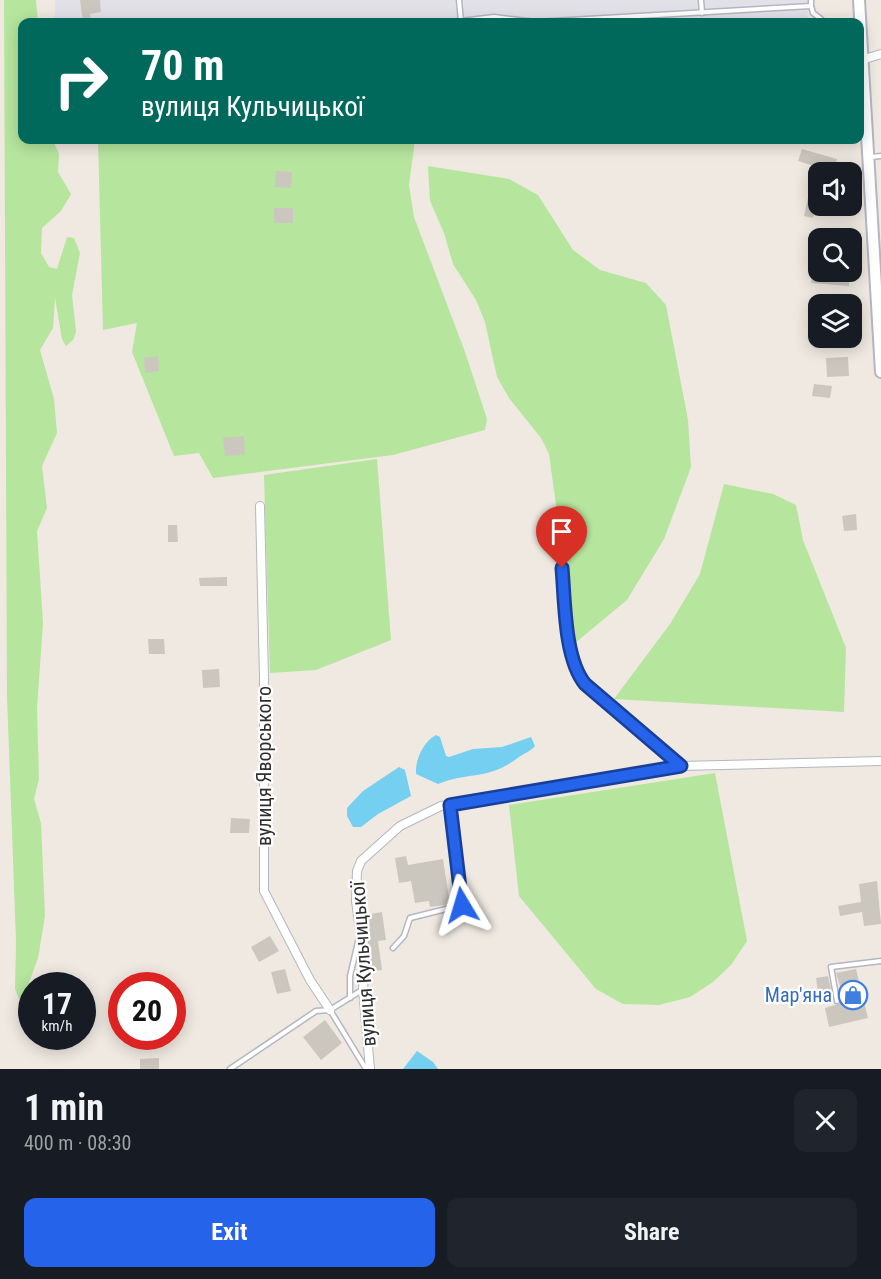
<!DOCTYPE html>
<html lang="en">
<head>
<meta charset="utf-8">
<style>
  :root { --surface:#171b24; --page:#20242c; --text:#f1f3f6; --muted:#9ea1a6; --accent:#2563eb }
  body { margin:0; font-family:"Roboto Condensed",sans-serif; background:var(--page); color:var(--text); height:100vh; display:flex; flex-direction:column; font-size:22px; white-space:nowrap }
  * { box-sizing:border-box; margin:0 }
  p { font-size:20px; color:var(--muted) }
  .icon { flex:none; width:33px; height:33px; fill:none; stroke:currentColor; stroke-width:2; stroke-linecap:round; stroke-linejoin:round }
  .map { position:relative; height:1069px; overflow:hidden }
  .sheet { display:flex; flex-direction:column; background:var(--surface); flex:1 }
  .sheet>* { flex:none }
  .guide { position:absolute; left:18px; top:18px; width:846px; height:126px; border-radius:12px; box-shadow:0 3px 15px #0003; background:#00695c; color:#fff; overflow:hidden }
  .fabs { position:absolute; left:808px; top:162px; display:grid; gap:12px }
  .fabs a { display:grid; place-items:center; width:54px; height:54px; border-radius:12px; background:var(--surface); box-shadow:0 3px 15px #0003; font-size:30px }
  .speed { position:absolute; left:18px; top:972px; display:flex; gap:12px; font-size:30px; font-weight:700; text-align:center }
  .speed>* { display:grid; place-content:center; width:78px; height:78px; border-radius:50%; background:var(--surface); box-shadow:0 3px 15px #0003; line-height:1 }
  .speed small { font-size:15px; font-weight:400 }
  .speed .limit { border:9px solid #d22; background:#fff; color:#111 }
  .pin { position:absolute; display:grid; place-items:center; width:51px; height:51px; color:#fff; margin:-62px -26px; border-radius:50% 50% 50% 0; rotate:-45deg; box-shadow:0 0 6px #0007 }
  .pin .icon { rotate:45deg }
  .me { position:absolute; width:66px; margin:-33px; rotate:353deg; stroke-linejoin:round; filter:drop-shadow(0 0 4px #0008) }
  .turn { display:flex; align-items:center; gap:21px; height:126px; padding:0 24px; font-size:27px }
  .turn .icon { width:78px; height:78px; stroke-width:2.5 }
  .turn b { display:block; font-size:42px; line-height:51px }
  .round { display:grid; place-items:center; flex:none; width:63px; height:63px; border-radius:12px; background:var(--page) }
  .overview { display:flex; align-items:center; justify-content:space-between; height:102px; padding:0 24px }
  h1 { font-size:36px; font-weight:700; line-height:45px }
  .cta { display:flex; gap:12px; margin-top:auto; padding:12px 24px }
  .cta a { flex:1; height:69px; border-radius:12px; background:var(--accent); color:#fff; font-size:24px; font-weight:700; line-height:69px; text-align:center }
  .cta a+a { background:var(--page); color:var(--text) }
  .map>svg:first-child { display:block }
  .industrial { fill:#e3e1e8 }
  .green { fill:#b6e59e }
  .water { fill:#75cff0 }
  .building { fill:#cbc7bf }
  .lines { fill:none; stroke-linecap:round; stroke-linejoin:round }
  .lane-casing { stroke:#b4b7c1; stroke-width:7 }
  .street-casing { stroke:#b4b7c1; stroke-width:10 }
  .secondary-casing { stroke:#b4b7c1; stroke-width:14 }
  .lane { stroke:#fff; stroke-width:4 }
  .street { stroke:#fff; stroke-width:8 }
  .secondary { stroke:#fff; stroke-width:10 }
  .route-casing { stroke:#184099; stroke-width:15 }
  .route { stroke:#2563eb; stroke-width:10 }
  .labels { text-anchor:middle; stroke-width:4.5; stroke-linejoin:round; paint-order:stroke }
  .street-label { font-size:20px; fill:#2e2e2e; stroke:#fff }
  .shop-label { font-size:20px; fill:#366cbe; stroke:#fff; text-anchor:end }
</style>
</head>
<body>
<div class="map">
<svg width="881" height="1069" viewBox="0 0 881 1069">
  <rect width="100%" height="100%" fill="#efe9e1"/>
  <path class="industrial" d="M55 0H807L808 22H55Z"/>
  <g class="green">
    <path d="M4 0H36L38 22H22V140H53L59 154 58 172 71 194 61 211 42 228 41 253 49 267 57 269 67 237 74 238 80 253 72 295 76 332 73 340 66 346 62 339 55 298 53 328 40 350 54 399 57 433 42 466 47 508 37 531 43 623 37 709 39 779 34 799 41 823 45 916 38 958 21 1004 15 989 16 941 7 696Z"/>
    <path d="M98 140H415L409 185 414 217 465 352 487 419 485 430 393 455 213 478 199 453 174 456 132 352 137 323 103 330Z"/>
    <path d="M428 166 509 179 538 195 573 250 600 270 646 283 666 305 688 420 691 467 664 539 627 600 575 643 549 454 541 438 509 398 497 377 485 322 476 300 453 264 444 233 430 201Z"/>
    <path d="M377 459 391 640 316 670 270 673 264 475Z"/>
    <path d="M724 484 773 494 796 505 803 540 846 648 844 712 614 699 670 624 700 574Z"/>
    <path d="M715 773 747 941 731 965 713 982 690 997 659 1005 623 1004 596 989 519 896 509 805Z"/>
  </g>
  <g class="water">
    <path d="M436 735 440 737 446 756 449 757 473 749 502 747 531 737 535 746C531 751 525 753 519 757 488 781 471 771 438 784L416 774C415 760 423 742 436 735Z"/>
    <path d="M399 767 405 770 411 796 378 814 361 827H353L347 816V808L363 791Z"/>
    <path d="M417 1051 433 1062 438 1069H403Z"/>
  </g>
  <g class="building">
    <path d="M80 0H100L101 12 90 14 91 22H83Z"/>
    <path d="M802 149 837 159 833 172 798 161Z"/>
    <path d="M276 171 292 172 291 188 275 187Z"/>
    <path d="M808 198 818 201 813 218 804 216Z"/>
    <rect x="274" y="208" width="19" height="15"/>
    <path d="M832 272H849V286L811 283 812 275 832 277Z"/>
    <path d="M158 356 159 371 145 373 144 358Z"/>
    <path d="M848 357 849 376 827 377 826 358Z"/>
    <path d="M814 384 832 386 830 398 812 396Z"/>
    <path d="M244 436 245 454 225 456 223 438Z"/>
    <path d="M856 514 857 530 844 531 842 516Z"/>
    <path d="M168 525H177L178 542H168Z"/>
    <path d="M227 577V586H200L199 578Z"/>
    <path d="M148 639H164L165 654H149Z"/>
    <path d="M219 669 220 687 203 688 202 670Z"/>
    <path d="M231 818 250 819 249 833H230Z"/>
    <path d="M406 856 408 865 443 859 450 904 430 907 429 901 415 903 411 881 399 883 395 858Z"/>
    <path d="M877 881 881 924 864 926 862 912 840 916 838 906 861 902 859 884Z"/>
    <path d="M382 912 386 940 378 941 382 970 372 971 364 915Z"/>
    <path d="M270 936 279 951 259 962 251 947Z"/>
    <path d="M285 969 291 991 277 994 271 972Z"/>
    <path d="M856 969 868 1018 829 1027 825 1008 845 1002 836 973Z"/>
    <path d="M828 976 831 989 827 990 828 998 819 999 816 978Z"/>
    <path d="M325 1020 342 1043 321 1060 303 1037Z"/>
    <path d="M159 1058V1069H140V1059Z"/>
  </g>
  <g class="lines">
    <g class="lane-casing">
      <g id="lane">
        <path d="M459 0 461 21 494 17 536 22 811 6V0"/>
        <path d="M701 0 702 13"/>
        <path d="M811 6 813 13 821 19"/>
        <path d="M448 22 461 21"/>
        <path d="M871 157 881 156"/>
        <path d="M562 568C565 601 564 658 585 684L680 765"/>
        <path d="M393 948 404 936 410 918 462 905 451 806"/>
        <path d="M350 998V976L359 938"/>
        <path d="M837 1001 831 967 881 961"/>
        <path d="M330 1010 362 990"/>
        <path d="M230 1069 316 1011 330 1010 366 1069"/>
      </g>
    </g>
    <g class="street-casing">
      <g id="street">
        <path d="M861 60 881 54"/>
        <path d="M260 506 264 677V891L310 980 330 1010"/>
        <path d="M370 1069 363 989 365 966 356 901 357 871 361 861 400 826 441 806 681 766 881 761"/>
      </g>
    </g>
    <g class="secondary-casing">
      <path id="secondary" d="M859 0 881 372"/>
    </g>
    <use href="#lane" class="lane"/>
    <use href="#street" class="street"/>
    <use href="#secondary" class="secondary"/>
  </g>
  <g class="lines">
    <g class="route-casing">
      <path id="route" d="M462 905 450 805 681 766 585 684C564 658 565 601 562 568"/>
    </g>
    <use href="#route" class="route"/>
  </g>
  <defs>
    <g id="shop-ring" transform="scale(1.5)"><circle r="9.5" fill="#fff" stroke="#3f7fe0" stroke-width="1.5"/><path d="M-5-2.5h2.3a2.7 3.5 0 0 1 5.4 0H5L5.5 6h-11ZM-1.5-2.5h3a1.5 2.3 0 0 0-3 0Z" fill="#3f7fe0"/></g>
  </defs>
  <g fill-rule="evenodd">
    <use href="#shop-ring" x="853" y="995"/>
  </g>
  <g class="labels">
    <g class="street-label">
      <text transform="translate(264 766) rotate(-90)" y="7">вулиця Яворського</text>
      <text transform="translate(363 964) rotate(-94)" y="7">вулиця Кульчицької</text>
    </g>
    <g class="shop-label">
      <text x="832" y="1002">Мар'яна</text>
    </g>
  </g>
</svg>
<div class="fabs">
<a><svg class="icon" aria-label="sound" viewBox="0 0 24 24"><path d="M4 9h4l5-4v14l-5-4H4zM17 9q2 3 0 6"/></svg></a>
<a><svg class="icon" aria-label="search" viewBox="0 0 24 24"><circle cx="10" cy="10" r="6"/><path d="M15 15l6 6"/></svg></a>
<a><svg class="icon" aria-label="layers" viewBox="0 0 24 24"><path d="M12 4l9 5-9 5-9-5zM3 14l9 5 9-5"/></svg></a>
</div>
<div class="speed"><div>17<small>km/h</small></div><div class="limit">20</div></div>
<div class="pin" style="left:562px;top:568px;background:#d93025"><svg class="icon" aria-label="arrive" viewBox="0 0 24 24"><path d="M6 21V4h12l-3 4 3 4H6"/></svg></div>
<svg class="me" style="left:462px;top:905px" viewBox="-20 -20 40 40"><path d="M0-17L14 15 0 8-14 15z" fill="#2563eb" stroke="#fff" stroke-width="4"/></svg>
<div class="guide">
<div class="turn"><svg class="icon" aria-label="right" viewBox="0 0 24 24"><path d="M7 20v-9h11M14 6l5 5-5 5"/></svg><div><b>70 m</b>вулиця Кульчицької</div></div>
</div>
</div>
<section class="sheet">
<div class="overview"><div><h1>1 min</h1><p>400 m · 08:30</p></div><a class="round"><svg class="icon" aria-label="close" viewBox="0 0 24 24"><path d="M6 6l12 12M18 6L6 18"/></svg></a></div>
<div class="cta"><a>Exit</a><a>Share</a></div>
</section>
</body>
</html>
